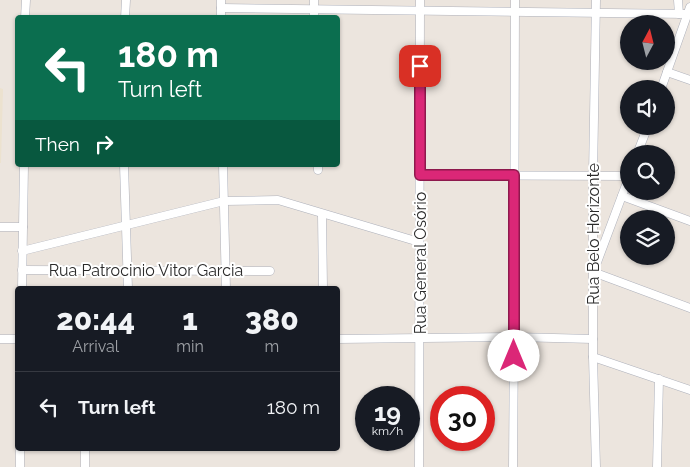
<!DOCTYPE html>
<html lang="en">
<head>
<meta charset="utf-8">
<style>
  :root { --surface:#171b24; --page:#242831; --text:#f1f3f6; --muted:#9ea1a6; --line:#363941 }
  body { margin:0; font-family:Raleway,sans-serif; background:var(--page); color:var(--text); height:100vh; display:flex; flex-direction:column; font-size:19px; white-space:nowrap }
  * { box-sizing:border-box; margin:0 }
  p { font-size:16px; color:var(--muted) }
  .icon { flex:none; width:28px; height:28px; fill:none; stroke:currentColor; stroke-width:2; stroke-linecap:round; stroke-linejoin:round }
  .map { position:relative; flex:1; overflow:hidden }
  .details { position:absolute; left:15px; top:286px; width:325px; height:165px; display:flex; flex-direction:column; background:var(--surface); border-radius:5px; box-shadow:0 1px 4px #0004 }
  .details>* { flex:none }
  .guide { position:absolute; left:15px; top:15px; width:325px; height:152px; border-radius:5px; box-shadow:0 1px 4px #0004; background:#0b6e4f; color:#fff; overflow:hidden }
  .needle { width:32px; rotate:7deg }
  .tools { position:absolute; left:620px; top:15px; display:grid; gap:10px }
  .tools a { display:grid; place-items:center; width:55px; height:55px; border-radius:50%; background:var(--surface); box-shadow:0 1px 4px #0004; font-size:25px }
  .speed { position:absolute; left:355px; top:386px; display:flex; gap:10px; font-size:25px; font-weight:700; text-align:center }
  .speed>* { display:grid; place-content:center; width:65px; height:65px; border-radius:50%; background:var(--surface); box-shadow:0 1px 4px #0004; line-height:1 }
  .speed small { font-size:12px; font-weight:400 }
  .speed .limit { border:8px solid #d22; background:#fff; color:#111 }
  .pin { position:absolute; display:grid; place-items:center; width:42px; height:42px; color:#fff; margin:-21px; border-radius:10px; box-shadow:0 2px 8px #0006 }
  .me { position:absolute; width:55px; margin:-28px; rotate:0deg; stroke-linejoin:round; filter:drop-shadow(0 0 4px #0008) }
  .turn { display:flex; align-items:center; gap:18px; height:105px; padding:0 20px; font-size:22px }
  .turn .icon { width:65px; height:65px; stroke-width:2.5 }
  .turn b { display:block; font-size:35px; line-height:42px }
  .then { display:flex; align-items:center; height:48px; padding:0 20px; background:#0003; gap:10px; font-size:19px }
  .eta { display:flex; justify-content:space-evenly; align-items:center; height:85px; text-align:center }
  .eta b { font-size:30px; font-weight:800; line-height:35px }
  ul { padding:0; list-style:none }
  li { display:flex; align-items:center; gap:15px; height:70px; padding:0 20px; border-top:1px solid var(--line) }
  li div { flex:1 }
  li b { display:block; font-size:19px }
  li em { font-style:normal }
  .map>svg:first-child { display:block }
  .education { fill:#ece2cf }
  .lines { fill:none; stroke-linecap:round; stroke-linejoin:round }
  .minor-casing { stroke:#aeb1bb; stroke-width:9 }
  .minor { stroke:#fff; stroke-width:8 }
  .route-casing { stroke:#8e194d; stroke-width:12 }
  .route { stroke:#db2777; stroke-width:9 }
  .labels { text-anchor:middle; stroke-width:4; stroke-linejoin:round; paint-order:stroke }
  .street-label { font-size:16px; fill:#2b2b2b; stroke:#fff }
</style>
</head>
<body>
<div class="map">
<svg width="690" height="467" viewBox="0 0 690 467">
  <rect width="100%" height="100%" fill="#ece5de"/>
  <path class="education" d="M0 88 3 89 1 163H0Z"/>
  <g class="lines">
    <g class="minor-casing">
      <g id="minor">
        <path d="M221 0V18"/>
        <path d="M314 0V18"/>
        <path d="M596 0 593 176V357L596 467"/>
        <path d="M678 0 679 14"/>
        <path d="M221 8 688 14"/>
        <path d="M25 18 26 0"/>
        <path d="M125 18 126 0"/>
        <path d="M667 72 690 80"/>
        <path d="M661 89 690 7"/>
        <path d="M637 154 648 126"/>
        <path d="M124 165 128 289"/>
        <path d="M223 165 226 289"/>
        <path d="M318 165V170"/>
        <path d="M420 175 629 176"/>
        <path d="M622 196 690 221"/>
        <path d="M322 215 323 289"/>
        <path d="M0 227H23"/>
        <path d="M22 251 224 201 278 200 419 242"/>
        <path d="M596 265 629 177"/>
        <path d="M22 270 270 271"/>
        <path d="M593 272 690 308"/>
        <path d="M22 289 24 165"/>
        <path d="M0 339H18"/>
        <path d="M338 339 514 337 593 339"/>
        <path d="M593 357 690 390"/>
        <path d="M20 467V449"/>
        <path d="M85 467V449"/>
        <path d="M419 467 420 0"/>
        <path d="M513 467 514 337 515 0"/>
        <path d="M657 467 659 379"/>
      </g>
    </g>
    <use href="#minor" class="minor"/>
  </g>
  <g class="lines">
    <g class="route-casing">
      <path id="route" d="M420 66V175H514V356"/>
    </g>
    <use href="#route" class="route"/>
  </g>
  <g class="labels">
    <g class="street-label">
      <text transform="translate(593 234) rotate(-90)" y="6">Rua Belo Horizonte</text>
      <text transform="translate(420 263) rotate(-90)" y="6">Rua General Osório</text>
      <text x="146" y="276">Rua Patrocinio Vitor Garcia</text>
    </g>
  </g>
</svg>
<div class="tools">
<a><svg class="needle" viewBox="-14 -14 28 28"><path d="M0-13l5 13h-10z" fill="#e53935"/><path d="M0 13l5-13h-10z" fill="#9ea1a6"/></svg></a>
<a><svg class="icon" aria-label="sound" viewBox="0 0 24 24"><path d="M4 9h4l5-4v14l-5-4H4zM17 9q2 3 0 6"/></svg></a>
<a><svg class="icon" aria-label="search" viewBox="0 0 24 24"><circle cx="10" cy="10" r="6"/><path d="M15 15l6 6"/></svg></a>
<a><svg class="icon" aria-label="layers" viewBox="0 0 24 24"><path d="M12 4l9 5-9 5-9-5zM3 14l9 5 9-5"/></svg></a>
</div>
<div class="speed"><div>19<small>km/h</small></div><div class="limit">30</div></div>
<div class="pin" style="left:420px;top:66px;background:#d93025"><svg class="icon" aria-label="arrive" viewBox="0 0 24 24"><path d="M6 21V4h12l-3 4 3 4H6"/></svg></div>
<svg class="me" style="left:514px;top:356px" viewBox="-20 -20 40 40"><circle r="19" fill="#fff"/><path d="M0-13L10 11 0 6-10 11z" fill="#db2777"/></svg>
<div class="guide">
<div class="turn"><svg class="icon" aria-label="left" viewBox="0 0 24 24"><path d="M17 20v-9H6M10 6l-5 5 5 5"/></svg><div><b>180 m</b>Turn left</div></div>
<div class="then">Then<svg class="icon" aria-label="right" viewBox="0 0 24 24"><path d="M7 20v-9h11M14 6l5 5-5 5"/></svg></div>
</div>
<section class="details">
<div class="eta">
<div><b>20:44</b><p>Arrival</p></div>
<div><b>1</b><p>min</p></div>
<div><b>380</b><p>m</p></div>
</div>
<ul>
<li><svg class="icon" aria-label="left" viewBox="0 0 24 24"><path d="M17 20v-9H6M10 6l-5 5 5 5"/></svg><div><b>Turn left</b></div><em>180 m</em></li>
</ul>
</section>
</div>
</body>
</html>
